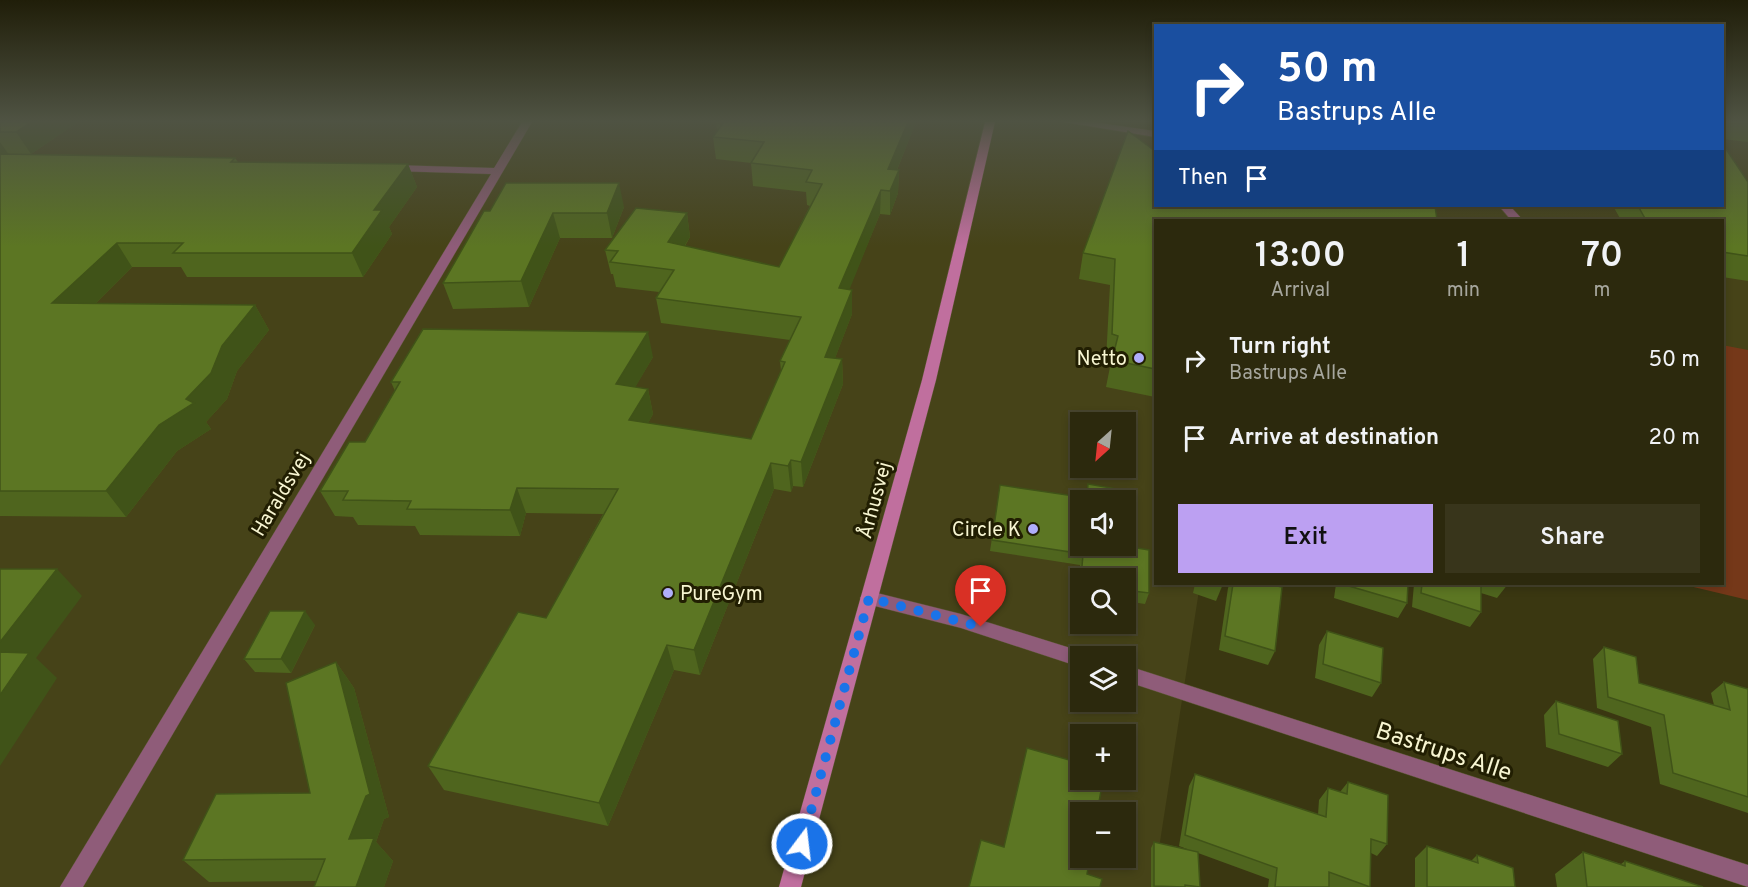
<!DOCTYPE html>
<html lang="en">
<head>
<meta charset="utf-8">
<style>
  :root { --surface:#2c290d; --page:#38351b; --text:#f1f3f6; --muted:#a6a69d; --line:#48452e; --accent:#bca0f2 }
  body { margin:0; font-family:Overpass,sans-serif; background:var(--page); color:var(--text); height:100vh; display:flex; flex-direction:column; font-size:22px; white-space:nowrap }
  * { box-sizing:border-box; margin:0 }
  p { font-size:20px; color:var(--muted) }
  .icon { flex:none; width:33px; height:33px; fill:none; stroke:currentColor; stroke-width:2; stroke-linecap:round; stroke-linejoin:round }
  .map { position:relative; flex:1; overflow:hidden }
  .drawer { position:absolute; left:1154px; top:219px; width:570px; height:366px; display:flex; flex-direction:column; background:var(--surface); border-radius:0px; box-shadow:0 3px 9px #0003,0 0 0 2px var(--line) }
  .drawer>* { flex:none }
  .guide { position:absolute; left:1154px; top:24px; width:570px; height:183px; border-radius:0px; box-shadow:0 3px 9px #0003,0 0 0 2px var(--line); background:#1a4fa0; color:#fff; overflow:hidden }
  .needle { width:39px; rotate:207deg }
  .controls { position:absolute; left:1070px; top:412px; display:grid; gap:12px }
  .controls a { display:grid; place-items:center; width:66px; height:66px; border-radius:0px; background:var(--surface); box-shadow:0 3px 9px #0003,0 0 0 2px var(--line); font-size:30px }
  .pin { position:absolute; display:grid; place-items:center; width:51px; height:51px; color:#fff; margin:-62px -26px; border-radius:50% 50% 50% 0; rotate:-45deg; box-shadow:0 0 6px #0007 }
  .pin .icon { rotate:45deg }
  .me { position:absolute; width:66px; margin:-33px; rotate:15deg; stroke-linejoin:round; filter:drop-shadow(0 0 4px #0008) }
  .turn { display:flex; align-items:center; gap:21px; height:126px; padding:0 24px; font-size:27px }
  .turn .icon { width:78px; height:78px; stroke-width:2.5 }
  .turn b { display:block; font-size:42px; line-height:51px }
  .then { display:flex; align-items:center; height:57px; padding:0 24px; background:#0003; gap:12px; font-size:22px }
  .eta { display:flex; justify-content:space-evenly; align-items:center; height:102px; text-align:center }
  .eta b { font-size:36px; font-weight:600; line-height:42px }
  .cta { display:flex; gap:12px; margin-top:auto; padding:12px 24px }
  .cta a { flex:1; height:69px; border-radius:0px; background:var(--accent); color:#111; font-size:24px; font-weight:600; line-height:69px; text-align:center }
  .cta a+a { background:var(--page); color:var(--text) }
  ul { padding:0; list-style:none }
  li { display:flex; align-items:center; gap:18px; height:78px; padding:0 24px }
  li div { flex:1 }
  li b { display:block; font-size:22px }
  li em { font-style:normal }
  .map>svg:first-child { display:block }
  .built { fill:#464318; fill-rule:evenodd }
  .green { fill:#753819 }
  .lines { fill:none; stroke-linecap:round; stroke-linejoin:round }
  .street-casing { stroke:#585530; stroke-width:1 }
  .secondary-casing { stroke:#585530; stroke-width:1 }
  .street { fill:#8f5c79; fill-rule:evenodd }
  .secondary { fill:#c06f9e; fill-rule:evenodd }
  .wall { fill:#4f651e }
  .shaded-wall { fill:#405318 }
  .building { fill:#5c7623; stroke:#405318; stroke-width:1.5 }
  .route { stroke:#1a73e8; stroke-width:10; stroke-dasharray:0 18 }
  .poi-dot { fill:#b0aefa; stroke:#211e02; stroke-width:2 }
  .labels { text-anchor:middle; stroke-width:6; stroke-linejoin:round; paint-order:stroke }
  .poi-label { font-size:20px; fill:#f7f5d1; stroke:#211e02; text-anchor:end }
  .street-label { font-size:20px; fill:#f7f5d1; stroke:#211e02 }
  .near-street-label { font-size:24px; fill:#f7f5d1; stroke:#211e02 }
</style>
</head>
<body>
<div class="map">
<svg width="1748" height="887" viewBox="0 0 1748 887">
  <rect width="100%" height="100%" fill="#3a3711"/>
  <path class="built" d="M0 122H1155V206H1722V122H1748V592L1722 584V220H1155V584H1200L1153 887H0ZM1080 423H1125V468H1080ZM1080 501H1125V546H1080ZM1080 579H1125V624H1080ZM1080 657H1125V702H1080ZM1080 735H1125V780H1080ZM1080 813H1125V858H1080Z"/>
  <path class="green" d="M1722 345 1748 350V600L1681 584H1722Z"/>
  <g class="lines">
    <g class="street-casing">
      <g id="street">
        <path d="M522 122H532L83 887H60L491 174 392 171 387 168 392 165 494 168Z"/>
        <path d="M1064 122H1093L1155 131V137Z"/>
        <path d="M1499 206H1510L1523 220H1511Z"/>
        <path d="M869 591 961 614 1080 651 1087 653 1088 657H1080V667L961 628 863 603 860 598 863 593Z"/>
        <path d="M1125 665 1748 865V887L1125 681Z"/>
      </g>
    </g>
    <g class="secondary-casing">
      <path id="secondary" d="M985 122H995L936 380 801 887H779L922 380Z"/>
    </g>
    <use href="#street" class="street"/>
    <use href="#secondary" class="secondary"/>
  </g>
  <g class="wall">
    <path d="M0 122H78L31 154 235 158 238 162 408 164 417 187 389 227 392 234 363 277H187L181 267H132L95 304 255 305 269 330 237 371 227 399 206 422 211 429 177 451 126 517 0 516Z"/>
    <path d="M716 122H916L897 170H899L898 193 890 215 880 214 849 289 852 314 835 358 842 359 843 384 803 487 793 486 791 492 774 489 700 675 674 670 608 826 444 790 428 766 546 618 603 514 526 513 520 536 420 535 415 526 358 525 353 517 335 516 320 491 365 442 395 391 391 382 653 357 635 387 648 389 653 414 648 423 751 439 781 371 780 361 790 340 661 323 656 298 659 292 616 287 613 274H611L605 250 687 213 690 237 685 246 779 267 810 206 807 205 806 192 753 186 751 163 716 159 713 137 717 131Z"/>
    <path d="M1722 122H1748V142L1722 139Z"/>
    <path d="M1748 182V281L1722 277V220H1621L1613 206H1722Z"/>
    <path d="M1155 206V397L1106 387 1111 362 1106 360 1110 285 1079 279 1083 253Z"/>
    <path d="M624 207 612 238H560L529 307 453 309 443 283 484 211Z"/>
    <path d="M1088 484 1123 490 1080 501 1149 593 1145 604 1125 601V579H1080V594L1078 593 1080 565 990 551 1000 485 1085 498Z"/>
    <path d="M1195 584H1223L1216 601 1193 593Z"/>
    <path d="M1230 584H1268L1275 651 1268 665 1219 650 1228 588Z"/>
    <path d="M1336 584H1408L1407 603 1398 618 1334 598Z"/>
    <path d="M1414 584H1508L1497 598 1481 593V612L1470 627 1412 607Z"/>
    <path d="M315 625 291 673 255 672 244 659Z"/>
    <path d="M1327 631 1381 683 1372 697 1315 678 1319 645Z"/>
    <path d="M1604 647 1639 683 1714 705 1711 693 1724 682 1748 689V813L1660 784 1651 727 1597 708 1593 659Z"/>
    <path d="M336 662 354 688 389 817 384 819 376 842 393 861 384 887H314L316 881 209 882 183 860 310 793Z"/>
    <path d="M1556 701 1622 754 1608 767 1546 747 1544 715Z"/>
    <path d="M1195 774 1318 815 1319 800 1328 788 1340 792 1348 782 1387 844 1377 856 1371 853 1370 887H1268L1269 879 1198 853 1200 887H1151V848L1154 842 1187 849 1179 846 1189 786Z"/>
    <path d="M1427 846 1471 861 1477 855 1515 887H1415V858Z"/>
    <path d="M1583 852 1621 864 1625 861 1703 887H1557L1555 874Z"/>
  </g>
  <g class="shaded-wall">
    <path d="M31 122H78L31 154 16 132Z"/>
    <path d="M908 122H916L888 192V169Z"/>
    <path d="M0 142 16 165 0 175Z"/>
    <path d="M408 164 417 187 389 227 392 234 363 277 352 253 374 210Z"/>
    <path d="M899 170 898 193 890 215V191Z"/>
    <path d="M619 183 624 207 612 238 607 213Z"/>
    <path d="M881 190 880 214 840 313 839 288Z"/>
    <path d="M553 213 560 238 529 307 521 281Z"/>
    <path d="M687 213 690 237 672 266 668 242Z"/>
    <path d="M117 243 132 267 71 328 52 303Z"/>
    <path d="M852 290V314L826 382 825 357Z"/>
    <path d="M255 305 269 330 237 371 227 399 206 422 211 429 177 451 126 517 106 491 159 425 186 399 222 346Z"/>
    <path d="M648 332 653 357 622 410 616 384Z"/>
    <path d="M842 359 843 384 803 487 801 462Z"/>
    <path d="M648 389 653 414 636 446 629 420Z"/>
    <path d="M791 460 793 486 791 492 788 466Z"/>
    <path d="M771 463 774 489 700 675 694 650Z"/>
    <path d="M517 488 526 513 520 536 510 510Z"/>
    <path d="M57 569 82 596 36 658 57 678 0 766V642Z"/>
    <path d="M305 611 315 625 291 673 281 659Z"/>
    <path d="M667 645 674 670 608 826 599 803Z"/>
    <path d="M336 662 354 688 389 817 384 819 376 842 393 861 384 887H356L349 839Z"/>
  </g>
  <g class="building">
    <path d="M0 122H31L16 132H0Z"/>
    <path d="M719 122H908L888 169 899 170 890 191 881 190 839 288 852 290 825 357 842 359 801 462 791 460 788 466 771 463 694 650 667 645 599 803 428 766 518 612 546 618 618 489 517 488 510 510 407 509 411 501 343 500 348 491H320L349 442H365L400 382H391L423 329 648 332 616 384 648 389 629 420 751 439 785 362 780 361 801 317 656 298 674 270 610 262 618 251 605 250 636 208 687 213 668 242 779 267 822 184 806 182 812 170 751 163 764 142 713 137 723 123Z"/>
    <path d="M1128 131 1155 151V206H1435L1437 220H1155V290L1154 291H1155V369L1112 360 1118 336 1112 334 1115 259 1083 253Z"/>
    <path d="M1722 143 1748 182V256L1722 252V220H1646L1638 206H1722Z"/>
    <path d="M0 154 235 158 231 162 408 164 374 210H382L352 253H173L183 243H117L52 303 255 305 222 346 211 373 186 399 194 403 159 425 106 491H0Z"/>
    <path d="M506 183H619L607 213H553L521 281 443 283 484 211H490Z"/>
    <path d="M1088 484 1123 490 1122 501H1080V546H1125L1149 550V593L1125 590V579H1081L1083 554 992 540 1000 485 1087 498Z"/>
    <path d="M1125 507H1126L1125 533Z"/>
    <path d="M0 569H57L0 642Z"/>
    <path d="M1214 584H1223L1222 586Z"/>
    <path d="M1233 584H1268L1282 587 1275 651 1225 636Z"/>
    <path d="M1342 584H1408L1407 603Z"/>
    <path d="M1422 584H1481V612L1421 593Z"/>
    <path d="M270 611H305L281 659H244Z"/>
    <path d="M1327 631 1383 648 1381 683 1323 664Z"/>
    <path d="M1604 647 1636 657 1639 683 1730 710 1724 682 1748 689V797L1673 773 1664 715 1608 697Z"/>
    <path d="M0 652 29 653 0 695Z"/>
    <path d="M336 662 370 794 366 796 349 839 374 838 356 887H314L325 859 183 860 216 794 310 793 286 683Z"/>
    <path d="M1556 701 1618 721 1622 754 1559 734Z"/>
    <path d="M1027 748 1080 763V780H1103L1097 813H1080V858H1090L1087 874 1102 879 1100 887H969L981 840 1004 847Z"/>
    <path d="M1195 774 1326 817 1328 788 1347 794 1348 782 1388 795 1387 844 1371 839 1370 887 1329 872V887H1275L1277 868 1185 835Z"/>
    <path d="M1154 842 1198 852 1200 887 1185 885V887L1154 886Z"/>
    <path d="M1427 846 1478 863 1477 855 1513 868 1515 887H1427Z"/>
    <path d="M1583 852 1625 866V861L1703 887H1587Z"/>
  </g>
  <linearGradient id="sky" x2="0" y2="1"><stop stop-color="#201e09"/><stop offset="0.49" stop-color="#4f5343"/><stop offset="1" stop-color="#4f5343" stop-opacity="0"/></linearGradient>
  <rect width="1748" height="247" fill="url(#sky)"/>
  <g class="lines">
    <path class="route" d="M802 844 869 598 981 627"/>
  </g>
  <g class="poi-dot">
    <circle cx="1139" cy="358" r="6"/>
    <circle cx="1033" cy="529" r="6"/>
    <circle cx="668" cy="593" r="6"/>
  </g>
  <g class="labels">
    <g class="poi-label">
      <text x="1127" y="365">Netto</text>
      <text x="1021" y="536">Circle K</text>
      <text x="680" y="600" text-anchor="start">PureGym</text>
    </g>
    <g class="street-label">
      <text transform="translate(280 494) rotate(-59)" y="7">Haraldsvej</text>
      <text transform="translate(874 500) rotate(-75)" y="7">Århusvej</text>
    </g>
    <g class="near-street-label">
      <text transform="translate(1444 751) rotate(18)" y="8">Bastrups Alle</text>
    </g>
  </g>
</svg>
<div class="controls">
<a><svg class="needle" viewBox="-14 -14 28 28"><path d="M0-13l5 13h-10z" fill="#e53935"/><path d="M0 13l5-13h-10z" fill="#a6a69d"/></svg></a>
<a><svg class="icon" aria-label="sound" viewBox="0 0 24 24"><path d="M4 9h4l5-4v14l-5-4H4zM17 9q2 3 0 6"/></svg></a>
<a><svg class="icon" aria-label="search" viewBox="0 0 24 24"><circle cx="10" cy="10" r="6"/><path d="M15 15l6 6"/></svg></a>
<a><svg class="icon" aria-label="layers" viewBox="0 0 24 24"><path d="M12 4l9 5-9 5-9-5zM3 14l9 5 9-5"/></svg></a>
<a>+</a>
<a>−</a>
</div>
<div class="pin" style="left:981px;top:627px;background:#d93025"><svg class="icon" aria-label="arrive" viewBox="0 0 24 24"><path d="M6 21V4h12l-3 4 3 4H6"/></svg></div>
<svg class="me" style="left:802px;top:844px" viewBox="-20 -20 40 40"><circle r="17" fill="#1a73e8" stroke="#fff" stroke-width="3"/><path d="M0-11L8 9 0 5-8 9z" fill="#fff"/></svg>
<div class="guide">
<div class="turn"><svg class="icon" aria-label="right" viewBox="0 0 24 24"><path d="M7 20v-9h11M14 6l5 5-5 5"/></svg><div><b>50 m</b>Bastrups Alle</div></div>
<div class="then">Then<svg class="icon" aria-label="arrive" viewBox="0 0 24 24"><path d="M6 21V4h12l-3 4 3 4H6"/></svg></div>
</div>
<section class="drawer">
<div class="eta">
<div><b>13:00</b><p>Arrival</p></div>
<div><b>1</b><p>min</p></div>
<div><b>70</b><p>m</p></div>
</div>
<ul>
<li><svg class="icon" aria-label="right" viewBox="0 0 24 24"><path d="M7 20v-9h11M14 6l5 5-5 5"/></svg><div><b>Turn right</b><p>Bastrups Alle</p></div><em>50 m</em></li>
<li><svg class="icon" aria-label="arrive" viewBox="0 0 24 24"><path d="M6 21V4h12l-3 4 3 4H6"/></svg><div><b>Arrive at destination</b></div><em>20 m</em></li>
</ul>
<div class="cta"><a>Exit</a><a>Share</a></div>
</section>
</div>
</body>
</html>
